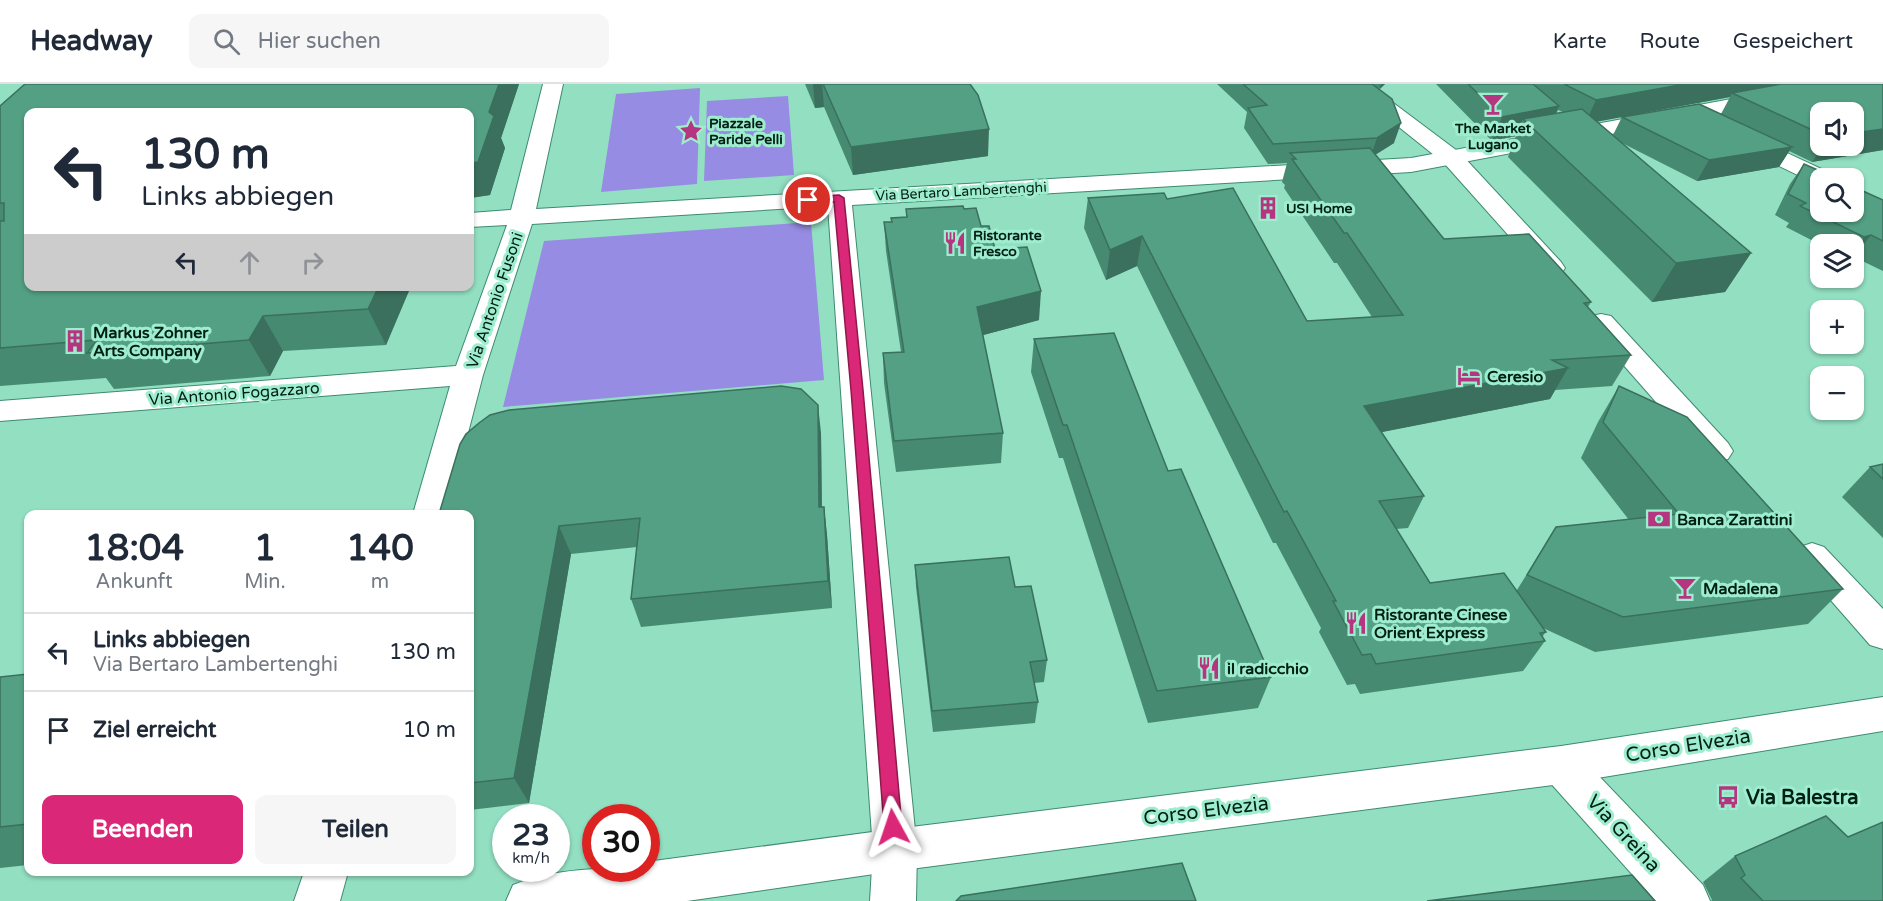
<!DOCTYPE html>
<html lang="de">
<head>
<meta charset="utf-8">
<style>
  :root { --surface:#fff; --page:#f6f6f7; --text:#1f2937; --muted:#747a83; --line:#e0e1e3; --accent:#db2777 }
  body { margin:0; font-family:"Varela Round",sans-serif; background:var(--page); color:var(--text); height:100vh; display:flex; flex-direction:column; font-size:22px; white-space:nowrap }
  * { box-sizing:border-box; margin:0 }
  p { font-size:20px; color:var(--muted) }
  .icon { flex:none; width:33px; height:33px; fill:none; stroke:currentColor; stroke-width:2; stroke-linecap:round; stroke-linejoin:round }
  .map { position:relative; flex:1; overflow:hidden }
  .drawer { position:absolute; left:24px; top:426px; width:450px; height:366px; display:flex; flex-direction:column; background:var(--surface); border-radius:12px; box-shadow:0 2px 4px #0004 }
  .drawer>* { flex:none }
  .banner { position:absolute; left:24px; top:24px; width:450px; height:183px; border-radius:12px; box-shadow:0 2px 4px #0004; background:#fff; color:var(--text); overflow:hidden }
  .controls { position:absolute; left:1810px; top:18px; display:grid; gap:12px }
  .controls a { display:grid; place-items:center; width:54px; height:54px; border-radius:12px; background:var(--surface); box-shadow:0 2px 4px #0004; font-size:30px }
  .speed { position:absolute; left:492px; top:720px; display:flex; gap:12px; font-size:30px; font-weight:700; text-align:center }
  .speed>* { display:grid; place-content:center; width:78px; height:78px; border-radius:50%; background:var(--surface); box-shadow:0 2px 4px #0004; line-height:1 }
  .speed small { font-size:15px; font-weight:400 }
  .speed .limit { border:9px solid #d22; background:#fff; color:#111 }
  .pin { position:absolute; display:grid; place-items:center; width:51px; height:51px; color:#fff; margin:-26px; border:3px solid #fff; border-radius:50%; box-shadow:0 2px 6px #0007 }
  .me { position:absolute; width:66px; margin:-33px; rotate:355deg; stroke-linejoin:round; filter:drop-shadow(0 0 4px #0008) }
  .turn { display:flex; align-items:center; gap:21px; height:126px; padding:0 18px; font-size:27px }
  .turn .icon { width:78px; height:78px; stroke-width:2.5 }
  .turn b { display:block; font-size:42px; line-height:51px }
  .lanes { display:flex; align-items:center; height:57px; padding:0 18px; background:#0003; justify-content:center; gap:30px; direction:ltr }
  .lanes .off { opacity:.35 }
  .eta { display:flex; justify-content:space-evenly; align-items:center; height:102px; text-align:center }
  .eta b { font-size:36px; font-weight:700; line-height:42px }
  .button { display:flex; gap:12px; margin-top:auto; padding:12px 18px }
  .button a { flex:1; height:69px; border-radius:12px; background:var(--accent); color:#fff; font-size:24px; font-weight:700; line-height:69px; text-align:center }
  .button a+a { background:var(--page); color:var(--text) }
  ul { padding:0; list-style:none }
  li { display:flex; align-items:center; gap:18px; height:78px; padding:0 18px; border-top:2px solid var(--line) }
  li div { flex:1 }
  li b { display:block; font-size:22px }
  li em { font-style:normal }
  header { display:flex; align-items:center; gap:36px; box-sizing:border-box; height:84px; padding:0 30px; background:var(--surface); border-bottom:2px solid var(--line) }
  header strong { font-size:28px }
  nav { display:flex; gap:33px; margin-inline-start:auto; font-size:21px }
  .search { width:420px; height:54px; background:var(--page); display:flex; align-items:center; gap:15px; box-sizing:border-box; padding:0 21px; border-radius:12px; color:var(--muted); font-size:22px }
  .map>svg:first-child { display:block }
  .green { fill:#978ce3 }
  .lines { fill:none; stroke-linecap:round; stroke-linejoin:round }
  .street-casing { stroke:#3d8b70; stroke-width:2 }
  .secondary-casing { stroke:#3d8b70; stroke-width:2 }
  .street { fill:#fff; fill-rule:evenodd }
  .secondary { fill:#fff; fill-rule:evenodd }
  .wall { fill:#478a72; fill-rule:evenodd }
  .shaded-wall { fill:#3a705d }
  .building { fill:#53a085; stroke:#3a705d; stroke-width:1.5 }
  .route { fill:#db2777; stroke:#8e194d; stroke-width:1.5 }
  .labels { text-anchor:middle; stroke-width:6; stroke-linejoin:round; paint-order:stroke }
  .far-poi-label { font-size:14px; font-weight:bold; fill:#001f15; stroke:#9fedcf; text-anchor:start }
  .far-street-label { font-size:14px; fill:#001f15; stroke:#9fedcf }
  .street-label { font-size:16px; fill:#001f15; stroke:#9fedcf }
  .poi-label { font-size:16px; font-weight:bold; fill:#001f15; stroke:#9fedcf; text-anchor:start }
  .near-street-label { font-size:20px; fill:#001f15; stroke:#9fedcf }
  .near-poi-label { font-size:20px; font-weight:bold; fill:#001f15; stroke:#9fedcf; text-anchor:start }
</style>
</head>
<body>
<header>
<strong>Headway</strong>
<div class="search"><svg class="icon" aria-label="search" viewBox="0 0 24 24"><circle cx="10" cy="10" r="6"/><path d="M15 15l6 6"/></svg>Hier suchen</div>
<nav><a>Karte</a><a>Route</a><a>Gespeichert</a></nav>
</header>
<div class="map">
<svg width="1883" height="817" viewBox="0 0 1883 817">
  <rect width="100%" height="100%" fill="#92dfc2"/>
  <g class="green">
    <path d="M700 4 697 100 601 108 616 10Z"/>
    <path d="M788 12 794 91 704 97 707 17Z"/>
    <path d="M811 138 824 296 503 323 544 157Z"/>
  </g>
  <g class="lines">
    <g class="street-casing">
      <g id="street">
        <path d="M543 0H563L536 125 1411 74 1812 0H1853L1850 4 1843 6 1411 88 852 121 917 766 916 817H870L873 766 828 122 532 140 483 291 447 430H413L450 302 0 337V317L456 282 507 141 470 143V129L511 126Z"/>
        <path d="M1744 49 1830 89 1834 94H1821V101L1814 99 1736 61 1733 56 1736 51Z"/>
        <path d="M1561 662 1576 668 1703 801 1710 817H1656L1546 694 1540 681 1546 668Z"/>
        <path d="M304 788H348L340 817H294Z"/>
      </g>
    </g>
    <g class="secondary-casing">
      <g id="secondary">
        <path d="M1345 0H1368L1460 69 1561 178 1565 184 1561 190 1552 192 1543 190 1444 79Z"/>
        <path d="M1601 230 1611 232 1728 359 1733 367 1728 375 1717 378 1706 375 1591 244 1587 238 1591 232Z"/>
        <path d="M1812 459 1824 463 1883 525V565L1870 561 1800 481 1795 472 1800 463Z"/>
        <path d="M1883 613V647L1561 700 895 787 687 817H506L513 801C554 784 603 784 646 784V778L895 745 1561 662Z"/>
      </g>
    </g>
    <use href="#street" class="street"/>
    <use href="#secondary" class="secondary"/>
  </g>
  <g class="wall">
    <path d="M25 0H519L501 54 505 64 490 111 470 114V28L411 202 386 261 283 267 270 292 114 305 106 294 0 302V22Z"/>
    <path d="M805 0H970L988 72 853 91 824 23 815 24Z"/>
    <path d="M1217 0H1385L1379 5 1394 59 1375 71 1444 155 1591 218 1588 223 1631 271 1612 302 1555 306 1550 315 1381 348 1424 412 1408 444 1396 445 1430 499 1517 506 1556 443 1629 436 1581 374 1598 338 1619 302 1843 505 1808 540 1595 568 1543 544 1546 548 1542 553 1545 557 1523 587 1360 610 1355 600 1347 601 1319 548 1321 544 1276 459H1273L1137 182 1106 196 1084 144 1088 114 1167 115 1307 237 1372 233 1337 179H1334L1284 104 1285 101 1282 98 1287 79 1268 80 1244 44 1247 28Z"/>
    <path d="M1436 0H1883V66L1812 78 1789 67 1779 83 1697 97 1622 59 1751 169 1725 208 1652 218 1508 73 1516 52 1492 57ZM1730 13 1721 30 1699 20 1622 33 1613 51 1597 37ZM1558 26 1563 28 1556 30ZM1821 28H1854V62H1821Z"/>
    <path d="M1804 80 1883 116V187L1854 173V160L1821 161 1786 143 1789 139 1775 131 1790 100Z"/>
    <path d="M906 125H964L981 142 1039 236 983 251 1003 349 1001 379 896 388 884 299 883 269 901 268 886 167 884 138H891V134L906 133Z"/>
    <path d="M1034 255 1168 387 1271 593 1258 624 1148 639 1063 374H1059L1031 288Z"/>
    <path d="M821 349 822 423H824L827 451 832 524 641 543 631 515 637 463 571 470 529 719 470 726V430Z"/>
    <path d="M1883 380V454L1842 413 1870 383Z"/>
    <path d="M915 481 1015 503 1047 576 1044 598 1034 599 1038 618 1035 639 933 648 916 503Z"/>
    <path d="M28 590V781L0 784V593Z"/>
    <path d="M1848 753 1883 817H1711L1712 816 1703 798 1735 772Z"/>
  </g>
  <g class="shaded-wall">
    <path d="M499 0H519L501 54 505 64 490 111 470 114V79Z"/>
    <path d="M813 0H822L824 23 815 24Z"/>
    <path d="M1381 0H1385L1379 6Z"/>
    <path d="M1685 0H1800L1732 9 1730 13 1585 40 1596 16Z"/>
    <path d="M1559 22 1548 46 1523 35 1516 52 1492 57 1502 33Z"/>
    <path d="M1401 39 1394 59 1370 74 1377 54Z"/>
    <path d="M989 45 988 72 853 91 851 63Z"/>
    <path d="M1883 45V66L1812 78 1823 62H1854V49Z"/>
    <path d="M1792 63 1779 83 1697 97 1709 76Z"/>
    <path d="M1871 151 1855 172 1854 173V167L1864 153Z"/>
    <path d="M1142 152 1137 182 1106 196 1110 166Z"/>
    <path d="M1751 169 1725 208 1652 218 1676 179Z"/>
    <path d="M379 202H411L386 261 368 225Z"/>
    <path d="M1041 207 1039 236 976 253 977 223Z"/>
    <path d="M263 232 283 267 270 292 249 256Z"/>
    <path d="M1568 284 1550 315 1352 354 1364 322Z"/>
    <path d="M818 321 821 349 822 451 819 423Z"/>
    <path d="M824 423 827 451 832 524 828 497Z"/>
    <path d="M559 442 571 470 529 719 514 694Z"/>
  </g>
  <g class="building">
    <path d="M25 0H499L489 28 494 32 478 78 470 79V28H28V202H379L368 225 263 232 249 256 87 269 97 256 0 264V137H4V119H0V22Z"/>
    <path d="M823 0H970L978 11 989 45 851 63Z"/>
    <path d="M1243 0H1372L1392 15 1401 39 1377 54 1273 60 1248 24 1267 21Z"/>
    <path d="M1468 0H1533L1559 22 1502 33Z"/>
    <path d="M1564 0H1685L1596 16Z"/>
    <path d="M1781 0H1883V45L1854 49V28H1821V50L1732 9Z"/>
    <path d="M1699 20 1792 63 1709 76 1622 33Z"/>
    <path d="M1582 25 1751 169 1676 179 1523 35Z"/>
    <path d="M1370 64 1444 155 1529 150 1591 218 1584 219 1631 271 1552 276 1568 284 1364 322 1424 412 1379 417 1430 499 1504 489 1546 548 1540 549 1545 557 1376 580 1371 570 1362 571 1333 517H1336L1287 427 1284 428 1142 152 1110 166 1088 114 1164 109 1167 115 1233 104 1307 237 1403 231 1347 149H1344L1292 75H1296L1290 69Z"/>
    <path d="M1804 80 1836 94H1821V128H1854V103L1883 116V157L1871 151 1864 153 1800 122 1806 119 1788 110Z"/>
    <path d="M963 122 964 125 976 124 981 142H989L995 165 1027 163 1041 207 977 223 1003 349 894 357 883 269 904 268 884 138H892L891 134 907 133 906 125Z"/>
    <path d="M1114 249 1168 387 1181 385 1271 593 1157 607 1067 341H1063L1034 255Z"/>
    <path d="M781 302 801 305 818 321 819 423H824L828 497 631 515 640 434 559 442 514 694 470 699V430H439L460 360 466 350 479 339 490 331 509 326Z"/>
    <path d="M1619 302 1687 333 1843 505 1623 533 1527 491 1556 443 1679 430 1603 338Z"/>
    <path d="M1883 380V395L1870 383Z"/>
    <path d="M1009 473 1015 503 1031 502 1047 576 1030 578 1038 618 932 627 915 481Z"/>
    <path d="M28 590V740L0 743V593Z"/>
    <path d="M1826 732 1848 753 1883 738V817H1763L1741 794 1745 791 1735 772Z"/>
    <path d="M1182 779 1196 817H956L961 812Z"/>
    <path d="M1632 791 1655 817H1427Z"/>
  </g>
  <path class="route" d="M839 111 844 114 863 306 902 743 899 749 893 752 887 749 884 743 851 306 834 118 808 119 803 116 808 113Z"/>
  <defs>
    <g id="bar-bare" transform="scale(1.8)"><path d="M-6-5H6L.8 .8V4.5H3.5V6h-7V4.5H-.8V.8Z" fill="#b53581" stroke="#9fedcf" stroke-width="2.5" paint-order="stroke"/></g>
    <g id="sight-bare" transform="scale(1.8)"><path d="M0-6L1.8-2.2L6-1.7L2.9 1.2L3.7 5.4L0 3.3L-3.7 5.4L-2.9 1.2L-6-1.7L-1.8-2.2Z" fill="#b53581" stroke="#9fedcf" stroke-width="2.5" paint-order="stroke"/></g>
    <g id="building-bare" transform="scale(1.8)"><path d="M-4-6H4V6H1V3H-1V6H-4ZM-2.5-4.3h1.7v1.8h-1.7ZM.8-4.3h1.7v1.8H.8ZM-2.5-1h1.7V.8h-1.7ZM.8-1h1.7V.8H.8Z" fill="#b53581" stroke="#9fedcf" stroke-width="2.5" paint-order="stroke"/></g>
    <g id="restaurant-bare" transform="scale(1.8)"><path d="M-5-6h1v4h1v-4h1v4h1v-4h1v5L-1.5 .5V6h-2V.5L-5-1ZM5-6V6H3V1.5H1.5Q1.5-4 5-6Z" fill="#b53581" stroke="#9fedcf" stroke-width="2.5" paint-order="stroke"/></g>
    <g id="hotel-bare" transform="scale(1.8)"><path d="M-6-4.5h1.5V1H6V5H4.5V3h-9V5H-6ZM-4 0a1.8 1.8 0 1 1 3.6 0ZM.5 0V-2.5h3Q6-2.5 6 0Z" fill="#b53581" stroke="#9fedcf" stroke-width="2.5" paint-order="stroke"/></g>
    <g id="bank-bare" transform="scale(1.8)"><path d="M-6-4H6V4H-6ZM0-2.3a2.3 2.3 0 1 0 0 4.6a2.3 2.3 0 1 0 0-4.6Z" fill="#b53581" stroke="#9fedcf" stroke-width="2.5" paint-order="stroke"/></g>
    <g id="bus-bare" transform="scale(1.8)"><path d="M-5-6H5V4H4V6H2V4H-2V6H-4V4H-5ZM-3.5-4V0h7V-4ZM-3.5 1.2v1.5H-2V1.2ZM2 1.2v1.5H3.5V1.2Z" fill="#b53581" stroke="#9fedcf" stroke-width="2.5" paint-order="stroke"/></g>
  </defs>
  <g fill-rule="evenodd">
    <use href="#bar-bare" x="1493" y="20"/>
    <use href="#sight-bare" x="691" y="47"/>
    <use href="#building-bare" x="1268" y="124"/>
    <use href="#restaurant-bare" x="955" y="159"/>
    <use href="#building-bare" x="75" y="257"/>
    <use href="#hotel-bare" x="1469" y="292"/>
    <use href="#bank-bare" x="1659" y="435"/>
    <use href="#bar-bare" x="1685" y="504"/>
    <use href="#restaurant-bare" x="1356" y="539"/>
    <use href="#restaurant-bare" x="1209" y="584"/>
    <use href="#bus-bare" x="1728" y="713"/>
  </g>
  <g class="labels">
    <g class="far-poi-label">
      <text x="709" y="44">Piazzale<tspan x="709" dy="16">Paride Pelli</tspan></text>
      <text x="1493" y="49" text-anchor="middle">The Market<tspan x="1493" dy="16">Lugano</tspan></text>
      <text x="1286" y="129">USI Home</text>
      <text x="973" y="156">Ristorante<tspan x="973" dy="16">Fresco</tspan></text>
    </g>
    <g class="far-street-label">
      <text transform="translate(961 107) rotate(-3)" y="5">Via Bertaro Lambertenghi</text>
    </g>
    <g class="street-label">
      <text transform="translate(494 216) rotate(-71)" y="6">Via Antonio Fusoni</text>
      <text transform="translate(234 309) rotate(-4)" y="6">Via Antonio Fogazzaro</text>
    </g>
    <g class="poi-label">
      <text x="93" y="254">Markus Zohner<tspan x="93" dy="18">Arts Company</tspan></text>
      <text x="1487" y="298">Ceresio</text>
      <text x="1677" y="441">Banca Zarattini</text>
      <text x="1703" y="510">Madalena</text>
      <text x="1374" y="536">Ristorante Cinese<tspan x="1374" dy="18">Orient Express</tspan></text>
      <text x="1227" y="590">il radicchio</text>
    </g>
    <g class="near-street-label">
      <text transform="translate(1688 661) rotate(-9)" y="7">Corso Elvezia</text>
      <text transform="translate(1206 726) rotate(-7)" y="7">Corso Elvezia</text>
      <text transform="translate(1624 749) rotate(47)" y="7">Via Greina</text>
    </g>
    <g class="near-poi-label">
      <text x="1746" y="720">Via Balestra</text>
    </g>
  </g>
</svg>
<div class="controls">
<a><svg class="icon" aria-label="sound" viewBox="0 0 24 24"><path d="M4 9h4l5-4v14l-5-4H4zM17 9q2 3 0 6"/></svg></a>
<a><svg class="icon" aria-label="search" viewBox="0 0 24 24"><circle cx="10" cy="10" r="6"/><path d="M15 15l6 6"/></svg></a>
<a><svg class="icon" aria-label="layers" viewBox="0 0 24 24"><path d="M12 4l9 5-9 5-9-5zM3 14l9 5 9-5"/></svg></a>
<a>+</a>
<a>−</a>
</div>
<div class="speed"><div>23<small>km/h</small></div><div class="limit">30</div></div>
<div class="pin" style="left:808px;top:116px;background:#d93025"><svg class="icon" aria-label="arrive" viewBox="0 0 24 24"><path d="M6 21V4h12l-3 4 3 4H6"/></svg></div>
<svg class="me" style="left:893px;top:743px" viewBox="-20 -20 40 40"><path d="M0-17L14 15 0 8-14 15z" fill="#db2777" stroke="#fff" stroke-width="4"/></svg>
<div class="banner">
<div class="turn"><svg class="icon" aria-label="left" viewBox="0 0 24 24"><path d="M17 20v-9H6M10 6l-5 5 5 5"/></svg><div><b>130 m</b>Links abbiegen</div></div>
<div class="lanes"><svg class="icon" aria-label="left" viewBox="0 0 24 24"><path d="M17 20v-9H6M10 6l-5 5 5 5"/></svg><svg class="icon off" aria-label="ahead" viewBox="0 0 24 24"><path d="M12 20V5M6 11l6-6 6 6"/></svg><svg class="icon off" aria-label="right" viewBox="0 0 24 24"><path d="M7 20v-9h11M14 6l5 5-5 5"/></svg></div>
</div>
<section class="drawer">
<div class="eta">
<div><b>18:04</b><p>Ankunft</p></div>
<div><b>1</b><p>Min.</p></div>
<div><b>140</b><p>m</p></div>
</div>
<ul>
<li><svg class="icon" aria-label="left" viewBox="0 0 24 24"><path d="M17 20v-9H6M10 6l-5 5 5 5"/></svg><div><b>Links abbiegen</b><p>Via Bertaro Lambertenghi</p></div><em>130 m</em></li>
<li><svg class="icon" aria-label="arrive" viewBox="0 0 24 24"><path d="M6 21V4h12l-3 4 3 4H6"/></svg><div><b>Ziel erreicht</b></div><em>10 m</em></li>
</ul>
<div class="button"><a>Beenden</a><a>Teilen</a></div>
</section>
</div>
</body>
</html>
